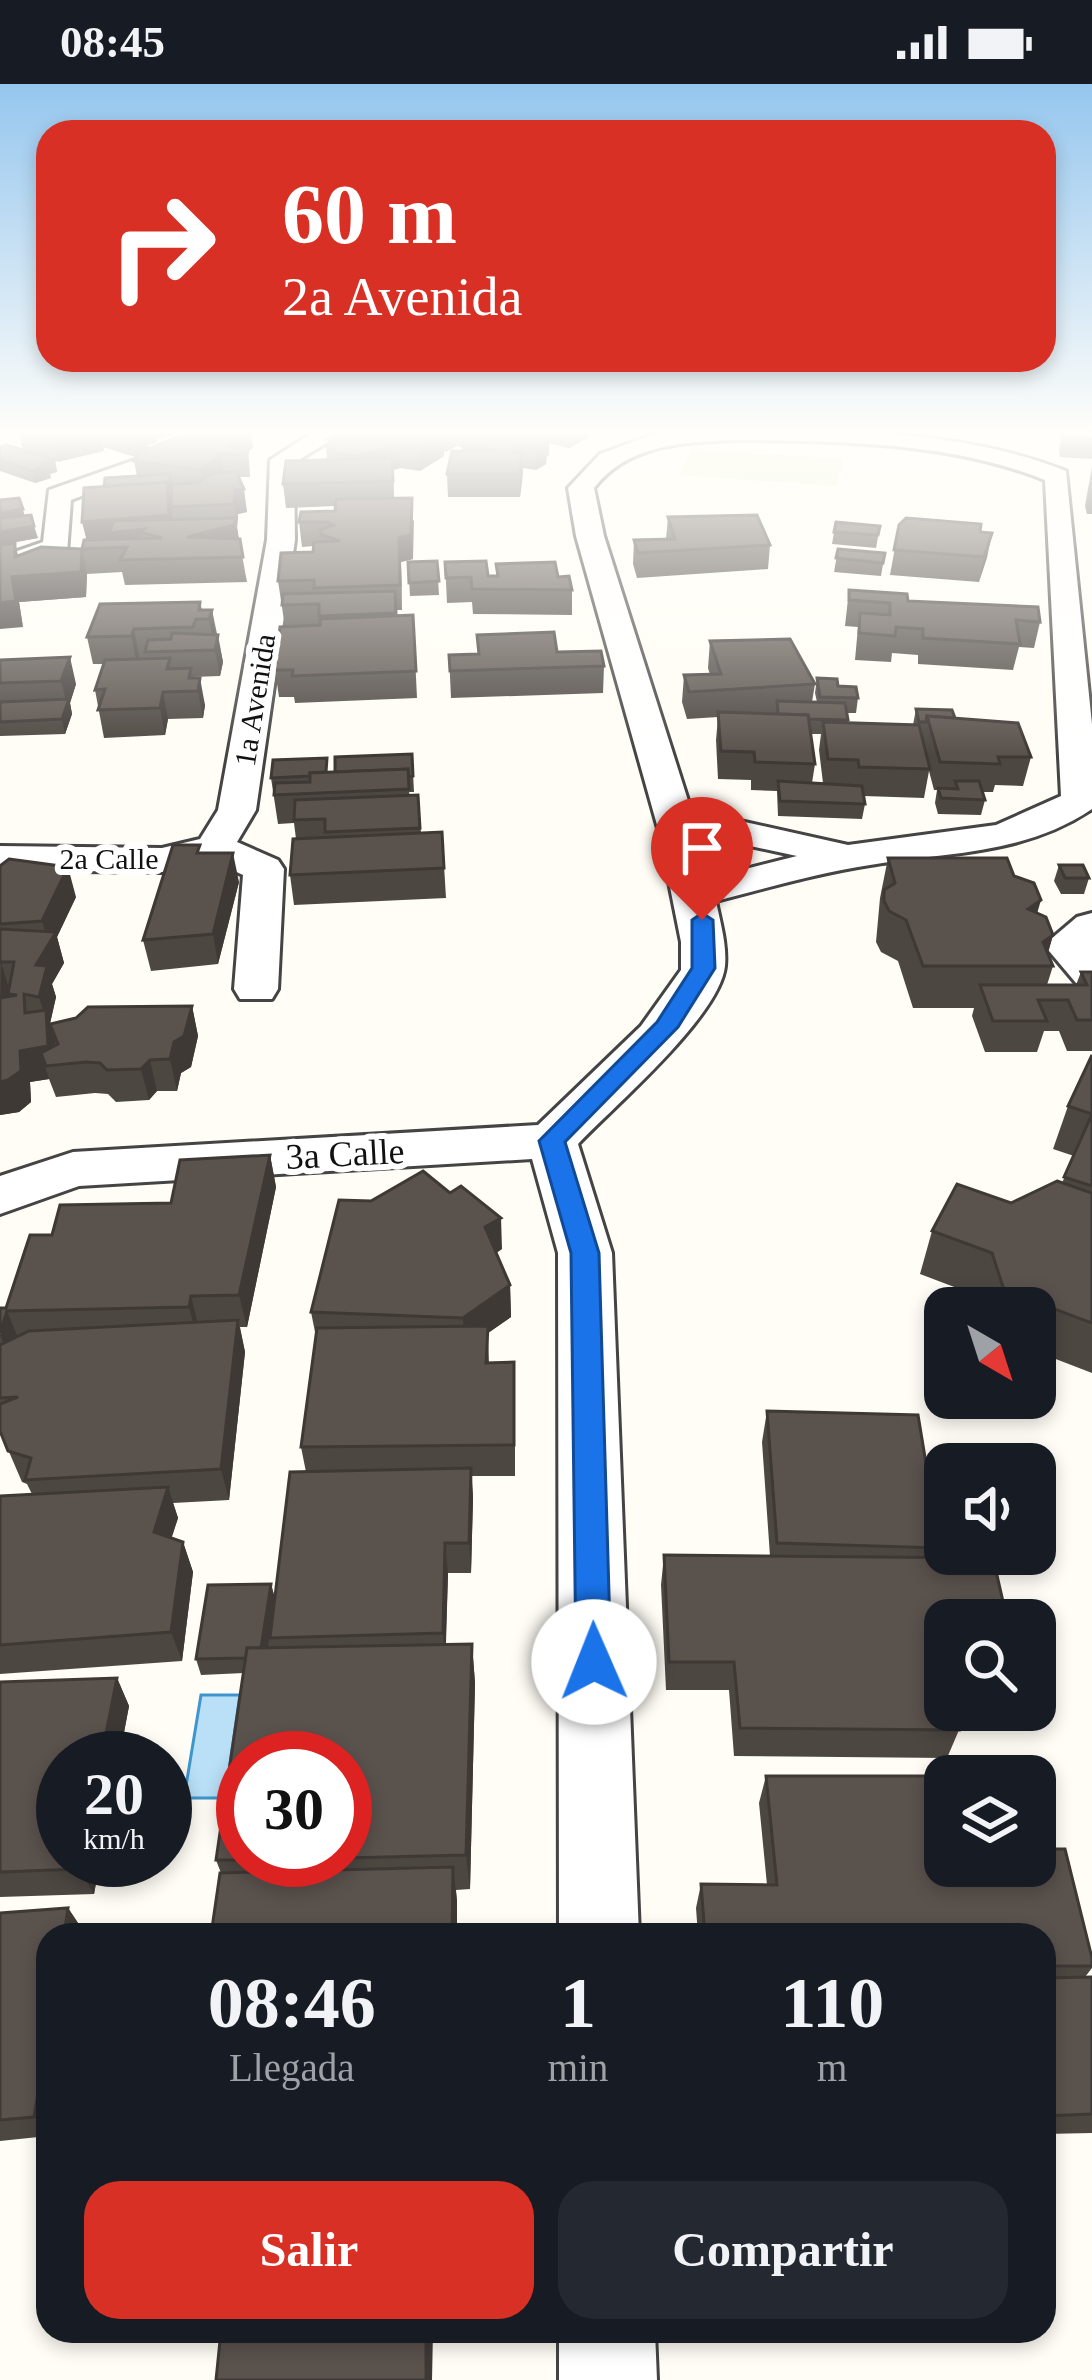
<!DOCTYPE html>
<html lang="es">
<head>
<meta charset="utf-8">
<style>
  :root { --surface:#171b24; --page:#242831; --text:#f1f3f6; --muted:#9ea1a6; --accent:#d93025 }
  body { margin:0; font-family:Georgia,serif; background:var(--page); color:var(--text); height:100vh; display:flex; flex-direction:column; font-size:45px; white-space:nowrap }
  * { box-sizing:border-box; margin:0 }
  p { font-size:39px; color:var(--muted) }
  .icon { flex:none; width:66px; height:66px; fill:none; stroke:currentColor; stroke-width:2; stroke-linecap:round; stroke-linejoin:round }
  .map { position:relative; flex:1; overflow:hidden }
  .details { position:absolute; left:36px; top:1839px; width:1020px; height:420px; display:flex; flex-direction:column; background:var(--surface); border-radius:36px; box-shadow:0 6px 18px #0003 }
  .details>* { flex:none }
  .banner { position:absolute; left:36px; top:36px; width:1020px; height:252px; border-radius:36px; box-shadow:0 6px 18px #0003; background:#d93025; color:#fff; overflow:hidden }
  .needle { width:78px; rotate:141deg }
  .controls { position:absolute; left:924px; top:1203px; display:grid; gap:24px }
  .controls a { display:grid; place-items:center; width:132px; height:132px; border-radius:24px; background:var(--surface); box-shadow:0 6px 18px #0003; font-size:60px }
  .speed { position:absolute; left:36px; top:1647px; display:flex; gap:24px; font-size:60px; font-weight:700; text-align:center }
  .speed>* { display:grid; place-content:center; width:156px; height:156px; border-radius:50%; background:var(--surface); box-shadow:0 6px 18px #0003; line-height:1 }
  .speed small { font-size:30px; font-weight:400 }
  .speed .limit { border:18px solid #d22; background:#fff; color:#111 }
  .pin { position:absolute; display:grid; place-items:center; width:102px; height:102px; color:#fff; margin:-123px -51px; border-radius:50% 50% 50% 0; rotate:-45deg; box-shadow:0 0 12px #0007 }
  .pin .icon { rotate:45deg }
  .me { position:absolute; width:132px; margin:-66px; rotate:359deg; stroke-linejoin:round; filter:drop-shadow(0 0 9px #0008) }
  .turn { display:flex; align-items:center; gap:42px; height:252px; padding:0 48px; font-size:54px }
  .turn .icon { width:156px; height:156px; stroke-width:2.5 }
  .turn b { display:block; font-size:84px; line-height:102px }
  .eta { display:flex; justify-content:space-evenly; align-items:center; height:204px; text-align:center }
  .eta b { font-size:72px; font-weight:700; line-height:84px }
  .action { display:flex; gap:24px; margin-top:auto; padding:24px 48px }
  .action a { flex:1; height:138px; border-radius:36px; background:var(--accent); color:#fff; font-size:48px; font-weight:700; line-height:138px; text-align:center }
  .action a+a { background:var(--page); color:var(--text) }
  .status { display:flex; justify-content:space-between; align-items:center; height:84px; padding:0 60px; background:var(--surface); direction:ltr }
  .status svg { height:33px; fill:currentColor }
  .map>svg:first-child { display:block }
  .pitch { fill:#e6f2cf }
  .water { fill:#b9e0f7; stroke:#3f96cf; stroke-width:3 }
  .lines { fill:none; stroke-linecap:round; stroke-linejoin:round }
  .street-casing { stroke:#444; stroke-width:6 }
  .street { fill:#fff; fill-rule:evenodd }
  .wall { fill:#4d4742; fill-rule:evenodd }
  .shaded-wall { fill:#3f3936 }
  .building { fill:#5a524d; stroke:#3f3936; stroke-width:3 }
  .route { fill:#1a73e8; stroke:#114b97; stroke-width:3 }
  .labels { text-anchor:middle; stroke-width:12; stroke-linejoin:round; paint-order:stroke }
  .far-street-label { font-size:30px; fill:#111; stroke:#fff }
  .street-label { font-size:36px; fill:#111; stroke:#fff }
</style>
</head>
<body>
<div class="status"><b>08:45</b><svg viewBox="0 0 49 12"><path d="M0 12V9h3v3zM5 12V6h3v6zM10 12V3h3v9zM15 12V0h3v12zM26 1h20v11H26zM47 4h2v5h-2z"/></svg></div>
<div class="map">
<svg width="1092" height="2296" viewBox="0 0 1092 2296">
  <rect width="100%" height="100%" fill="#fffdf5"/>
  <path class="pitch" d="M692 365 843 375 837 402 680 391Z"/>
  <path class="water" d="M201 1611H240L225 1714H184Z"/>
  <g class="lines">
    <g class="street-casing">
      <g id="street">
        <path d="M212 349H247L71 416 67 469 0 491V473L43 458 49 406Z"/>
        <path d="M312 349H342L294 379 295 456 256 726 237 758 278 776 284 785 278 905 272 915H240L234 905 243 791 211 776 162 788 0 786V762L162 764 200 755 218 726 267 456 270 376Z"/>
        <path d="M657 349C794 349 936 336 1066 387L1092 640V725C1024 771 948 768 870 781 818 789 767 804 716 817 720 838 727 860 725 882 720 932 614 1022 578 1060L612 1169 639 1851H559L558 1169 532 1075 79 1102 0 1130V1092L73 1068 538 1041 641 942 681 886V858L659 748 576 452 568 404 600 370ZM732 356C835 357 948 357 1045 396L1061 712 996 741 848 761 691 726 604 452 594 404C628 360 681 359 732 356ZM699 751 797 772 710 794Z"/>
        <path d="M1092 829V903L1076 899 1044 861 1077 833Z"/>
        <path d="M559 2247H655L657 2296H559Z"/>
      </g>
    </g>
    <use href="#street" class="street"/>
  </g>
  <g class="wall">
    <path d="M19 349H177L160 355 156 353 157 358 148 361V364H253L248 367 250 393H238L247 428 238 430 237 444 247 498 125 501 122 488 87 490 86 513 19 518 23 543 0 461 24 432 38 454 10 459 18 472 82 465 104 403 137 392 134 377 139 371 135 373 103 363 104 367 55 377 57 388 50 390 51 394 35 399 0 387V363L23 366Z"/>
    <path d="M339 349H589V353L569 364 549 359 546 380 536 386 523 384 520 413H448L447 390 462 367V363L456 362 444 368V372L420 387 400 384 393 386 394 414 414 437 413 475 401 478 402 526H397V532L413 531 417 614 295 619 294 613H279L275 586 285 543 278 497 313 468 314 462 302 463 299 438 335 427 336 422 286 424 283 400 327 376 326 362 329 360 328 355Z"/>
    <path d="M1062 352 1092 354V375L1060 373 1059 364Z"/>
    <path d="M1092 382V430H1087L1085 422Z"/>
    <path d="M668 433 770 461 768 485 637 494 633 480 634 456 666 455Z"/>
    <path d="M899 441 992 449 979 498 890 491Z"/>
    <path d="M880 442 876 464 832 460 834 448Z"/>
    <path d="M838 465 885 469 881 492 834 488Z"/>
    <path d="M437 477 439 511 410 512 408 478Z"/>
    <path d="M445 478 488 492H496V480L558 493 572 506V531L473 530 472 518 447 519Z"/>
    <path d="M849 506 908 517 1040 538 1034 564 1019 563 1013 586 918 580V571L892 569 891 578 855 576 858 543 845 542Z"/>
    <path d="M200 518 202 526H212L223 578 220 592 192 593 205 621 203 634 168 635 165 651 104 654 95 606 104 580H93L87 553Z"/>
    <path d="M710 557 815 600 812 618H817L815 609 817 594 838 602 858 614 856 629H847L848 639 913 641 916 625 955 634 1031 673 1023 702 995 701 993 708H982L985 716 981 731 938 730 935 719 937 706H934L929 687 924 714 864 712 865 720 862 735 778 732 777 707 751 706V696L718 695 716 656 718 633 687 635 682 618 684 591H710L708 584ZM811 650H821L819 666 823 699H812L815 680Z"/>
    <path d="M557 568 604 582 603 609 451 614 449 571Z"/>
    <path d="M0 576 76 600 70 619 72 630 65 650 0 652Z"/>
    <path d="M412 670 414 708H409L410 712 418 711 421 749 442 748 446 814 294 821 290 791 296 755 294 739 278 740 271 694 335 688Z"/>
    <path d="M888 774 1014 792 1053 851 1048 869 1053 882 1047 901H1076L1081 888H1092V967H1067L1059 947H1044L1037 968H985L972 932 974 924H913L898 877 881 868 876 858 880 814Z"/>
    <path d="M1059 781 1089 794 1084 810H1061L1054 797Z"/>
    <path d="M0 782 76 813 57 853 64 879 52 900 56 913 50 940 192 922 198 952 191 983 181 989 177 1007H157L149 1016 116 1018 108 1010 95 1009 56 1013 49 995 30 998 31 1018 19 1028 0 1031Z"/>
    <path d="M239 798 218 880 151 887 143 856Z"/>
    <path d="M1092 971V1289L1035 1267V1224H982L978 1212 920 1190 932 1147 1062 1099 1074 1072 1053 1065 1068 1022Z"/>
    <path d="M270 1071 276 1103 247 1243H240L245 1268 229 1416 173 1419 178 1434 171 1454 183 1458 193 1488 182 1577 0 1590V1412L32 1410 27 1400 22 1398 0 1347V1251L6 1224 52 1151 171 1119Z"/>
    <path d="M502 1165 496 1169 510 1201 511 1233 488 1249 489 1279 515 1309V1392H472L473 1414 471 1489H448L446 1560H472L475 1599 470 1805 456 1806 457 1817 221 1789 216 1776 244 1589 201 1591 196 1575 271 1500 275 1514 306 1388 301 1363 316 1253 311 1228ZM345 1674V1776H243Z"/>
    <path d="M767 1327 940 1464 937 1474 1007 1536H945L944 1564 959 1646 947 1674 734 1672 729 1606H666L661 1501 664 1471 770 1472 762 1358Z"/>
    <path d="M117 1594 129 1622 94 1810 0 1813V1598Z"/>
    <path d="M766 1692 1092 1874V1884L1085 1893H1092V2049L1044 2050V1851H698L696 1824 701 1800 767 1801 759 1719Z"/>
    <path d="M68 1824 84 1848 83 1851H48V2052L0 2057V1829Z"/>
  </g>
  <g class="shaded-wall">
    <path d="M82 349H100L104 367 58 378 53 356Z"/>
    <path d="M135 349H155L157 358 148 361 149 368 135 373 131 350Z"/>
    <path d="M160 349H177L160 355Z"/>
    <path d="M240 349H251L253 364 248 367 250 393 247 370H231V356Z"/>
    <path d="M445 349H456V362L446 368Z"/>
    <path d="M549 349V371L546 373V380L536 386V356Z"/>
    <path d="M569 349H589V353L569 364Z"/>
    <path d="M443 350 444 372 420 387 419 365Z"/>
    <path d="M398 362 400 384 393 386 394 420 392 386 358 395 356 372Z"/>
    <path d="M522 362 523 390 520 413V385L511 368Z"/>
    <path d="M221 370 224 392 204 409 200 386Z"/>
    <path d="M55 376 57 388 50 390 51 394 35 399 32 387 42 380Z"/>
    <path d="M170 399 174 455 140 448 144 469 127 463 88 462 82 438 107 416Z"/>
    <path d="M244 405 247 428 238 430 237 444 234 420 235 406Z"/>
    <path d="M412 414 413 475 401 478 402 526 399 454Z"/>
    <path d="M23 425 26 438 0 442V429Z"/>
    <path d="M236 434 239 458 187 453Z"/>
    <path d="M34 442 38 454 0 461V448Z"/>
    <path d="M992 449 987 474 979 498 984 473Z"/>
    <path d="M15 459 21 483 82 465 87 490 86 513 19 518 23 543 0 545V519L12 493 15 473Z"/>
    <path d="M212 526 216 551 214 561 209 535Z"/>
    <path d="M134 545 139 571 137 579 131 552Z"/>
    <path d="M218 551 223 578 220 592 215 566Z"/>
    <path d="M70 573 76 600 70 619 72 630 65 650 62 635 67 620 61 597Z"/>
    <path d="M200 594 205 621 203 634 198 607Z"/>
    <path d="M163 608 168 635 165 651 160 624Z"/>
    <path d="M233 769 239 798 218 880 213 850Z"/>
    <path d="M68 783 76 813 57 853 64 879 52 900 56 913 50 939 55 957 57 981 41 969 49 995 30 998 31 1018 19 1028 0 1031V998L20 967 47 938 39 913 36 881 49 860 42 837Z"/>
    <path d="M1041 816 1029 857 1028 825Z"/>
    <path d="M1053 851 1044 882 1043 858Z"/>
    <path d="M1 878 10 908 8 910 9 913 0 933Z"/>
    <path d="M192 922 198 952 191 983 181 989 177 1007 170 975 174 958Z"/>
    <path d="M150 976 157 1007 149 1016 141 985Z"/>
    <path d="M270 1071 276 1103 247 1243 239 1211Z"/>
    <path d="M501 1134 502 1165 487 1175 485 1143Z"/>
    <path d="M510 1201 511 1233 488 1249V1310L465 1266 463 1234Z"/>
    <path d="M191 1212 199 1244 197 1255 189 1223Z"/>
    <path d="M7 1227 20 1259 13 1281 0 1251Z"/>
    <path d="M238 1236 245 1268 229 1416 221 1385Z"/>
    <path d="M471 1384 473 1414 471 1489 469 1459Z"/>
    <path d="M168 1403 178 1434 164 1478 154 1448Z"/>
    <path d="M183 1458 193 1488 182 1577 171 1548Z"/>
    <path d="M445 1459 448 1489 445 1578 443 1549Z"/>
    <path d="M271 1500 275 1516 264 1589 260 1573Z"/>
    <path d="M472 1560 475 1599 470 1805 466 1771Z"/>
    <path d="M117 1594 129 1622 119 1674H101Z"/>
    <path d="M81 1776H100L94 1810 79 1785Z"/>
    <path d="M453 1783 457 1817V1851H452Z"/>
    <path d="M68 1824 84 1848 83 1851H64Z"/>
    <path d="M48 1948V2047L34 2033Z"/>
    <path d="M426 2247H433L432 2296H426Z"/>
  </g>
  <g class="building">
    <path d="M27 349H82L53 356Z"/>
    <path d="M188 349H240L231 356 230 364 248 365 247 370H221L200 386 134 377 142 367Z"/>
    <path d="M339 349H434L443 350 419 365 398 362 356 372 330 368 334 365 326 362 337 356 328 355Z"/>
    <path d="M482 349H549L536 356 546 358 536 364 522 362 511 368H522L519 390H447L452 367H497L461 360Z"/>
    <path d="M1062 352 1092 354V363L1063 361Z"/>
    <path d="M7 361 55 376 42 380 48 382 32 387 0 376V363Z"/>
    <path d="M392 374 393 397 283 400 286 377Z"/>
    <path d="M236 387 244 405 235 406 234 420 171 423 172 400 198 399 210 390Z"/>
    <path d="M170 390V399L104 403 105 394Z"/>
    <path d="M167 398 169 431 82 438 84 404Z"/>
    <path d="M19 414 23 425 0 429V416Z"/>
    <path d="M412 414 411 451 399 454 400 501 314 504V496L278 497 281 469 313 468 314 458 340 457 322 451 320 446 333 441 328 438H299L301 428 335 427 336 415Z"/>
    <path d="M31 431 34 442 0 448V434Z"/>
    <path d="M757 431 770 461 638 469 634 456 675 455 668 433Z"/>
    <path d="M236 434 234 441 187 453 240 455 243 473 120 476 127 463 82 465 81 488 12 493 16 517 0 519V461L15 459V473L41 463 82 465 84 456 162 454 140 448 144 445 109 449 114 437Z"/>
    <path d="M906 434 981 440 980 448 992 449 984 473 894 466 899 441Z"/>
    <path d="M836 438 880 442 878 451 834 448Z"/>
    <path d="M838 465 885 469 883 479 836 474Z"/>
    <path d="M437 477 439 497 409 499 408 478Z"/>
    <path d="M486 477 488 492H498L496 480 555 478 558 493 569 492 572 506 472 505 471 493 446 494 445 478Z"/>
    <path d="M849 506 907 510 908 517 1038 523 1040 538 1016 536 1020 560 923 554V545L896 543 895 552 859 549 860 529 890 531V519L849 516Z"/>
    <path d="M395 507 396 529 319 532V520L282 521 283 510Z"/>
    <path d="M200 518 199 526H212L209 535H196L193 543 134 545 131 552 87 553 100 520Z"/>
    <path d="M413 531 416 587 292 592 293 586H275L280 543 320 541V535Z"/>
    <path d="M554 548 557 568 601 567 604 582 450 587 449 571 479 570 477 551Z"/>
    <path d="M172 549 218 551 215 566 145 568 148 556 171 555Z"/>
    <path d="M790 555 815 600 689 608 684 591 721 590 710 557Z"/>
    <path d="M70 573 61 597 0 599V576Z"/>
    <path d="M170 574 167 585 191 584 189 594H200L198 607 163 608 160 624 98 626 105 605 95 606 105 576Z"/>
    <path d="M817 594 837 595 838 602 856 603 858 614 820 613Z"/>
    <path d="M69 615 62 635 0 638V618Z"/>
    <path d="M777 617 845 619 848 636 809 635 808 631 778 630Z"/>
    <path d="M916 625 952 626 955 634 927 632 926 638H919Z"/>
    <path d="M718 628 808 631 815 680 755 678 754 668 721 667Z"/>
    <path d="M927 632 1018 639 1031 673H998L1000 680 940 678Z"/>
    <path d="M823 638 919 641 930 685 859 683 858 676 828 675Z"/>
    <path d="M412 670 413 692 408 693V685L335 688V673Z"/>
    <path d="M327 674 326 688 310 689V692L271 694 273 676Z"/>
    <path d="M408 685 409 705 274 711 275 699 310 698V689Z"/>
    <path d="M778 697 862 702 865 720 780 717Z"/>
    <path d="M955 697H979L985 716 941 714 938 704 958 705Z"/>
    <path d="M418 711 420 744 325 748V735L294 736 295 716Z"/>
    <path d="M442 748 444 784 290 791 293 755Z"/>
    <path d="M173 761H200L197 769H233L213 850 143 856Z"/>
    <path d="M888 774H1007L1014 792 1034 799 1041 816 1028 825 1046 833 1053 851 1043 858 1053 882H923L906 836 889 827 884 817V806L895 799Z"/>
    <path d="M9 775 68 783 42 837 0 840V782Z"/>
    <path d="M1059 781H1083L1089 794H1065Z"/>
    <path d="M0 845 56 848 36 881 47 882 39 913 24 910 25 929 46 926 48 962 20 967 21 987 8 996 0 998V914L17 911 8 910 14 878H1L0 879Z"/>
    <path d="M1081 888H1092V936H1077L1068 916H1038L1047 937H993L980 901H1087Z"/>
    <path d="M192 922 184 952 174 958 170 975 150 976 141 985 107 986 100 979 86 978 46 982 41 969 58 960 50 940 76 934 88 923Z"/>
    <path d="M1092 971V1030L1068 1022Z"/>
    <path d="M1092 1030V1102L1064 1093Z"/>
    <path d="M270 1071 239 1211 191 1212 189 1223 7 1227 0 1249V1224H6L30 1151H52L60 1121 171 1119 180 1076Z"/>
    <path d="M423 1087 450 1109 461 1102 501 1134 485 1143 510 1201 463 1234 311 1228 339 1116 371 1117Z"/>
    <path d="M1057 1097 1092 1109V1239L1004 1206 992 1169 932 1147 957 1100 1011 1119Z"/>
    <path d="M238 1236 221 1385 25 1396 31 1374 8 1367 0 1347V1320L18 1313 0 1314V1261L29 1247Z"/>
    <path d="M488 1242 486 1279 514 1278V1361L301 1363 317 1244Z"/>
    <path d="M767 1327 918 1331 940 1464 777 1459Z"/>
    <path d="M471 1384 469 1459H445L443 1549 270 1554 290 1388Z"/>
    <path d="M168 1403 154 1448 183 1458 171 1548 0 1561V1412Z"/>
    <path d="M664 1471 993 1474 1007 1535H938L945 1572V1626H955L959 1646 740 1644 734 1578H669Z"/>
    <path d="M271 1500 261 1564H247L246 1574 196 1575 208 1501Z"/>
    <path d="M472 1560 466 1771 345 1774V1674H243V1776H216L247 1564Z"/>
    <path d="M117 1594 101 1674H63V1776H81L79 1785 0 1788V1598Z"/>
    <path d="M766 1692H945V1782H1035V1765H1065L1092 1874V1882H1044V1851H705L701 1800 777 1801Z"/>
    <path d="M453 1783 452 1851H211L220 1789Z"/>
    <path d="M68 1824 64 1851H48V1948L34 2033 0 2036V1829Z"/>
    <path d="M1092 1893V2030L1044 2032V1894Z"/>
    <path d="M221 2247H426V2296H216Z"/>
  </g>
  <linearGradient id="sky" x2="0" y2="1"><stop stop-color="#95c6ee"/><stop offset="0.52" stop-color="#fffefa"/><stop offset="1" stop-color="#fffefa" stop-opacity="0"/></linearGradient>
  <rect width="1092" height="670" fill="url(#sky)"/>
  <path class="route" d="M702 829 713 836 715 884 678 943 565 1058 599 1169 611 1578 606 1590 594 1594 581 1590 576 1578 571 1169 539 1057 657 938 692 884V836Z"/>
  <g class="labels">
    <g class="far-street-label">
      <text transform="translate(255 616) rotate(-81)" y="10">1a Avenida</text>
      <text x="109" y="785">2a Calle</text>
    </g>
    <g class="street-label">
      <text transform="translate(345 1069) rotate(-3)" y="13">3a Calle</text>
    </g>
  </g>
</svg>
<div class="controls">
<a><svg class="needle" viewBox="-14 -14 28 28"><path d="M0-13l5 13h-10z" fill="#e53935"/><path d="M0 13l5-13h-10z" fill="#9ea1a6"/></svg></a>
<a><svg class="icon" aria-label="sound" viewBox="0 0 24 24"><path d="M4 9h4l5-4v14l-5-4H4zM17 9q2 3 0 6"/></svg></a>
<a><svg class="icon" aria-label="search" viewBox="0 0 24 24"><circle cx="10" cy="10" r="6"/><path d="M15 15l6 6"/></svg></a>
<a><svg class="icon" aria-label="layers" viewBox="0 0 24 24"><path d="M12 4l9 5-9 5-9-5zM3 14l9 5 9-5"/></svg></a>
</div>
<div class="speed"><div>20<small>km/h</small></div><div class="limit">30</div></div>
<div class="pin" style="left:702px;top:836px;background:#d93025"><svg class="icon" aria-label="arrive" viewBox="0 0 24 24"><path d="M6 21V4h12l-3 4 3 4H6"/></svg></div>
<svg class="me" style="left:594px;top:1578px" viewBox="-20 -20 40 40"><circle r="19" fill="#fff"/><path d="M0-13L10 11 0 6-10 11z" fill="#1a73e8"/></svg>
<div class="banner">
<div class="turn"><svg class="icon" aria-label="right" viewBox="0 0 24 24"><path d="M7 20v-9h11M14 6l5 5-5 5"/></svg><div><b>60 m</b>2a Avenida</div></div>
</div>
<section class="details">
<div class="eta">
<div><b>08:46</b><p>Llegada</p></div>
<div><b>1</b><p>min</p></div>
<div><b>110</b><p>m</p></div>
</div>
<div class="action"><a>Salir</a><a>Compartir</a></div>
</section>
</div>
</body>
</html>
